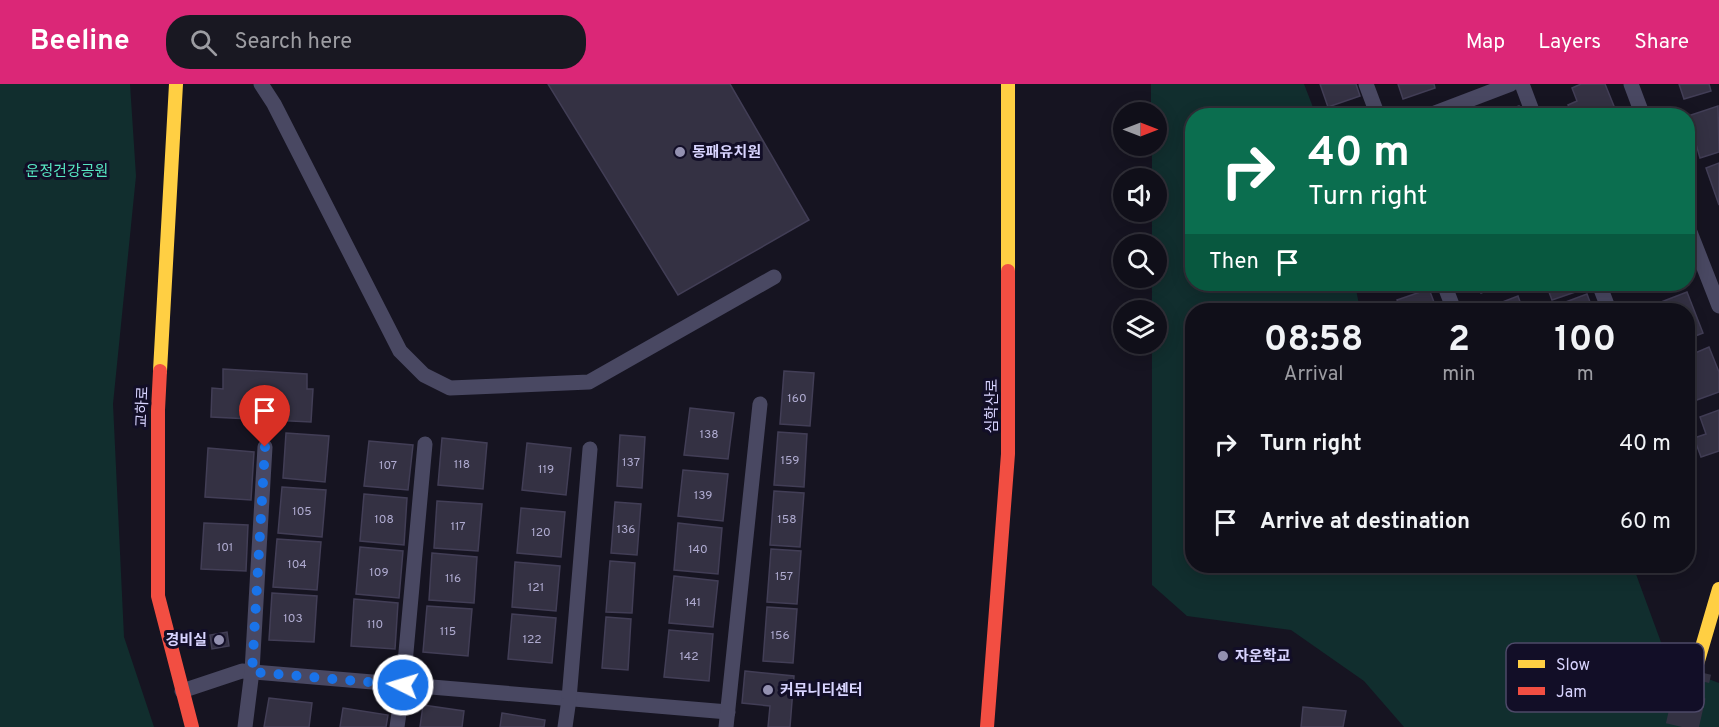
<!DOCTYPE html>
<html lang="en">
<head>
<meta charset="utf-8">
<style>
  :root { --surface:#100f19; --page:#191822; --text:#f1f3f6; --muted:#9c9ca2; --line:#302f38; --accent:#db2777 }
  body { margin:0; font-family:Overpass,"Noto Sans KR",sans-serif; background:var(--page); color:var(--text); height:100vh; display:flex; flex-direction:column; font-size:22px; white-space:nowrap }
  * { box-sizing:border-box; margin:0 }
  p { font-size:20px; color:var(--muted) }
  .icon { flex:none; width:33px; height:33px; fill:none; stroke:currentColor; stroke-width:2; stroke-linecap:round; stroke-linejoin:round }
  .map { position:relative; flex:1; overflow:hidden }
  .panel { position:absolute; left:1185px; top:219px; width:510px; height:270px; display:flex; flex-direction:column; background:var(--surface); border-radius:24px; box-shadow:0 3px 15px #0003,0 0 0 2px var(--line) }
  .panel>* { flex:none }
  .top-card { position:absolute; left:1185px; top:24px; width:510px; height:183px; border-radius:24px; box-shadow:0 3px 15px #0003,0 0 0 2px var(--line); background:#0b6e4f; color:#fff; overflow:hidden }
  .needle { width:39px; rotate:90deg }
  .fabs { position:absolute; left:1113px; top:18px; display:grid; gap:12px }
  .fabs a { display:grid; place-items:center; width:54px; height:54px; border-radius:50%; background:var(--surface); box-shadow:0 3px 15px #0003,0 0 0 2px var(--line); font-size:30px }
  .pin { position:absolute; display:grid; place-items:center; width:51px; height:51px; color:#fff; margin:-62px -26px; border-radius:50% 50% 50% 0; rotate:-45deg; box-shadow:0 0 6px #0007 }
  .pin .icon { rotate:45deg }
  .me { position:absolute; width:66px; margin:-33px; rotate:275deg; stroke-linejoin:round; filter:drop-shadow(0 0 4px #0008) }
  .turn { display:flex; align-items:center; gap:21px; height:126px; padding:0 24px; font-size:27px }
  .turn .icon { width:78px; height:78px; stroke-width:2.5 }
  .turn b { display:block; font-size:42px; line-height:51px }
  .then { display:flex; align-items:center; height:57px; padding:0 24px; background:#0003; gap:12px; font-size:22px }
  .eta { display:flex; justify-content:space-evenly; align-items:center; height:102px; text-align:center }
  .eta b { font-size:36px; font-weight:700; line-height:42px }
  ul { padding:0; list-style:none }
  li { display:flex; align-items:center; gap:18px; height:78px; padding:0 24px }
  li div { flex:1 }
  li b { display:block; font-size:22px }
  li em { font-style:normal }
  header { display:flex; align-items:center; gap:36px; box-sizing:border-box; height:84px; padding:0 30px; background:var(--accent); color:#fff }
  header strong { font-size:28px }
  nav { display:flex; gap:33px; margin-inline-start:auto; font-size:21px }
  .search { width:420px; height:54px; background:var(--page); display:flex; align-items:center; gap:15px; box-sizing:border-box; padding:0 21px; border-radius:24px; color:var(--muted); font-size:22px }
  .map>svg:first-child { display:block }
  .green { fill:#112e2e }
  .building { fill:#343143; stroke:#423e56; stroke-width:1.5 }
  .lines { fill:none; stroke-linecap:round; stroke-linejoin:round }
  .secondary-tunnel { stroke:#333142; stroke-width:33; stroke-dasharray:33 16; stroke-linecap:butt }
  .lane { stroke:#494862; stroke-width:15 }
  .slow { stroke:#ffcf43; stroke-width:14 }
  .jam { stroke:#f24e42; stroke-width:14 }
  .route { stroke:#1a73e8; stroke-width:10; stroke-dasharray:0 18 }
  .poi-dot { fill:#9491b1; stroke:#120e27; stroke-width:2 }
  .labels { text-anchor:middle; stroke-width:6; stroke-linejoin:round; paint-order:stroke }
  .number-label { font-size:12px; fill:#afabd0 }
  .poi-label { font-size:15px; font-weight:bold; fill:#d8d4ff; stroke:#120e27; text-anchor:start }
  .park-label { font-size:15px; fill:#57e7c2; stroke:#120e27 }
  .street-label { font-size:15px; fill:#d8d4ff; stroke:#120e27 }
  .key { fill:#120e27; stroke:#4d4968; stroke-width:1.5 }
  .key-label { font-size:16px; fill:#d8d4ff }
</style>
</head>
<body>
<header>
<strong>Beeline</strong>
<div class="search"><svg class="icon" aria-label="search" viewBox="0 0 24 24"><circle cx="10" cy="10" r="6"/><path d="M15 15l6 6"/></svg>Search here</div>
<nav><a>Map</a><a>Layers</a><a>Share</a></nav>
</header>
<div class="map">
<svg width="1719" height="643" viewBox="0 0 1719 643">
  <rect width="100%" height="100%" fill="#161421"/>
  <g class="green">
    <path d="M0 0H130L136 92 113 320 124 553 154 643H0Z"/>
    <path d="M1151 0H1304L1316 31 1192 32V200H1355L1360 226H1192V482H1633L1669 580 1719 599V643H1404L1364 597 1291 546 1187 532 1152 501V260H1156V226H1152V194H1156V160H1152V128H1156V94H1152V62H1156V28H1151Z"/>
  </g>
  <g class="building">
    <path d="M548 0H730L809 136 678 211Z"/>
    <path d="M1320 0H1356L1360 12 1328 23Z"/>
    <path d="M1398 0H1434L1435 4 1403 15Z"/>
    <path d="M1581 0H1605L1618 32H1573L1568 21 1577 17 1572 4Z"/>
    <path d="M1679 0H1709L1711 7 1684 15Z"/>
    <path d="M1519 22 1522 32H1490Z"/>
    <path d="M1718 22 1719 68 1700 74 1688 32Z"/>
    <path d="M1719 79V121L1706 84Z"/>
    <path d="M1477 200H1504L1481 209Z"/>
    <path d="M1546 200H1582L1584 205 1552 216Z"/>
    <path d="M1647 200H1671L1650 208Z"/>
    <path d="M1429 205 1437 226H1401L1397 216Z"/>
    <path d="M1687 208 1703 249 1688 255V226H1659L1656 220Z"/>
    <path d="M1587 210 1593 226H1557L1555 222Z"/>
    <path d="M1518 212 1523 226H1488L1487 224Z"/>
    <path d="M1709 263 1719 288V308L1694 317 1689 305 1688 306V272Z"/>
    <path d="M223 285 307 290V305H313L311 338 211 333 212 304 223 305Z"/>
    <path d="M784 287 814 289 810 342 780 340Z"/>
    <path d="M690 324 734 329 728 375 684 371Z"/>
    <path d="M1719 326V367L1701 373 1694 354 1706 350 1700 333Z"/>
    <path d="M778 348 807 350 804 403 774 401Z"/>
    <path d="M286 349 329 352 325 398 283 394Z"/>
    <path d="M620 351 645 353 642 404 617 402Z"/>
    <path d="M442 354 487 359 483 405 438 401Z"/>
    <path d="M369 357 413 361 408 406 364 402Z"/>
    <path d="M527 359 571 364 566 411 522 406Z"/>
    <path d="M208 364 254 368 251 416 205 413Z"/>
    <path d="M683 386 728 390 723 437 678 432Z"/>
    <path d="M282 403 326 406 322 453 278 449Z"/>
    <path d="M774 407 804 409 800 463 770 461Z"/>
    <path d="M364 410 407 414 404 461 360 457Z"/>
    <path d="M437 417 482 420 478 467 434 464Z"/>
    <path d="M615 418 641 420 637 471 611 469Z"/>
    <path d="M521 424 565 428 561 473 517 469Z"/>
    <path d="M204 439 248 441 246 487 201 485Z"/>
    <path d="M678 439 722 444 718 490 674 486Z"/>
    <path d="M277 455 321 458 317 506 273 503Z"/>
    <path d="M360 463 403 467 399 514 356 510Z"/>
    <path d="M771 465 801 467 797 520 767 518Z"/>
    <path d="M432 469 477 473 474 519 429 516Z"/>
    <path d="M610 477 635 479 632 529 606 528Z"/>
    <path d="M515 478 560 482 556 527 512 523Z"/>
    <path d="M674 492 718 497 713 543 669 539Z"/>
    <path d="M272 509 317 512 314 558 269 556Z"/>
    <path d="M354 515 398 519 395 565 351 562Z"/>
    <path d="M427 522 472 525 468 572 423 568Z"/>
    <path d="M767 523 797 525 793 579 763 577Z"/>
    <path d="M512 530 556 534 552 579 508 575Z"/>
    <path d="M606 533 631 535 628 586 602 584Z"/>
    <path d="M669 546 713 550 709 597 664 593Z"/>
    <path d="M227 548 229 562 212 565 210 551Z"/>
    <path d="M745 587 794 592 790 643H768L770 622 742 619Z"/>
    <path d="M269 614 312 619 309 643H264Z"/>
    <path d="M423 621 464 627 462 643H420Z"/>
    <path d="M1303 623 1346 627 1343 643H1301Z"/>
    <path d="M343 624 388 631 386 643H340Z"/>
    <path d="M502 629 545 636 544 643H500Z"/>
  </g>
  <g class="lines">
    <path class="secondary-tunnel" d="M1682 643 1695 587"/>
    <g class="lane">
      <path d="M261 0 274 20 400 267 424 291 450 304 589 298 774 193"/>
      <path d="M1366 0 1378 32"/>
      <path d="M1522 0 1534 32"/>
      <path d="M1631 0 1643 32"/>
      <path d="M1427 32 1511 0"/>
      <path d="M1688 143 1719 222"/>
      <path d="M1444 200 1454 226"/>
      <path d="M1599 200 1609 226"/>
      <path d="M182 607 242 587 728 628"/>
      <path d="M245 643 252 587 265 363"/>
      <path d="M397 643 403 601 425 360"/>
      <path d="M565 643 569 615 590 365"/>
      <path d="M726 643 760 320"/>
    </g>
    <g class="slow">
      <path d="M1008 0V187"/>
      <path d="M160 287 176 0"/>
      <path d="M1695 587 1719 505"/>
    </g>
    <g class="jam">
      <path d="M160 287 158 326V512L192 643"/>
      <path d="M987 643 1008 370V187"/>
    </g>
  </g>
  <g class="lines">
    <path class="route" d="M265 363 252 588 403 601"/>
  </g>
  <g class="poi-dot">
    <circle cx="680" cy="68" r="6"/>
    <circle cx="219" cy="556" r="6"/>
    <circle cx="1223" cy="572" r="6"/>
    <circle cx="768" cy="606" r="6"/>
  </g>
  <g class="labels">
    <g class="number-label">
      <text x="797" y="318">160</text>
      <text x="709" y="354">138</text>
      <text x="790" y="380">159</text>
      <text x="631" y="382">137</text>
      <text x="462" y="384">118</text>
      <text x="388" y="385">107</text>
      <text x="546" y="389">119</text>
      <text x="703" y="415">139</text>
      <text x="302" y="431">105</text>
      <text x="384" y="439">108</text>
      <text x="787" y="439">158</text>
      <text x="458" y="446">117</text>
      <text x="626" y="449">136</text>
      <text x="541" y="452">120</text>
      <text x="225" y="467">101</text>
      <text x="698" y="469">140</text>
      <text x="297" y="484">104</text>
      <text x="379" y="492">109</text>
      <text x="784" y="496">157</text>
      <text x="453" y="498">116</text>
      <text x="536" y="507">121</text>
      <text x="693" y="522">141</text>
      <text x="293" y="538">103</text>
      <text x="375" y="544">110</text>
      <text x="448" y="551">115</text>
      <text x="780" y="555">156</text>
      <text x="532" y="559">122</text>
      <text x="689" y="576">142</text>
    </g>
    <g class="poi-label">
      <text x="692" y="73">동패유치원</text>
      <text x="207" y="561" text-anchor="end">경비실</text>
      <text x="1235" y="577">자운학교</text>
      <text x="780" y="611">커뮤니티센터</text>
    </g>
    <g class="park-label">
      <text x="67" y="92">운정건강공원</text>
    </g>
    <g class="street-label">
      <text transform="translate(992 322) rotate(-90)" y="5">심학산로</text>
      <text transform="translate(142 323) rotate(-88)" y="5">교하로</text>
    </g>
  </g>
  <rect x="1506" y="559" width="198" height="69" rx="9" class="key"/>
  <rect x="1518" y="576" width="27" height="8" fill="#ffcf43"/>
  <rect x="1518" y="603" width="27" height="8" fill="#f24e42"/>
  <g class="key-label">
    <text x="1556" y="586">Slow</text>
    <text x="1556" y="613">Jam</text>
  </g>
</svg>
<div class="fabs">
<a><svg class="needle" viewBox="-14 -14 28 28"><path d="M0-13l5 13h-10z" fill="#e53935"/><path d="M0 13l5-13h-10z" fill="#9c9ca2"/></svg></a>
<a><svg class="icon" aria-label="sound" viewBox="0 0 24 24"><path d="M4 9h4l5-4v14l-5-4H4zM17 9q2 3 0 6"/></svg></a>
<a><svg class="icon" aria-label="search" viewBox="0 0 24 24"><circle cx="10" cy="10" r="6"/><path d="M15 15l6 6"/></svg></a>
<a><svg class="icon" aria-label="layers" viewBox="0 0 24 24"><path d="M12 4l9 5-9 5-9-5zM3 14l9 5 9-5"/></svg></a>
</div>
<div class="pin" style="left:265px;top:363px;background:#d93025"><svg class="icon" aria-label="arrive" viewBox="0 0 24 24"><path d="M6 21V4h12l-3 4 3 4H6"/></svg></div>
<svg class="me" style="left:403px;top:601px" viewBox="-20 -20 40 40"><circle r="17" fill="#1a73e8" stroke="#fff" stroke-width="3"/><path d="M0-11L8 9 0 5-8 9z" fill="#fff"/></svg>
<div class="top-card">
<div class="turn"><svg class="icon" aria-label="right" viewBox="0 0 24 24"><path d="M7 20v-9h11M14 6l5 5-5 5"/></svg><div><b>40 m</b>Turn right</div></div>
<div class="then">Then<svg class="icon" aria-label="arrive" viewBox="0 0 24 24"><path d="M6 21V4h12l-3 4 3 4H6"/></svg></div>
</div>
<section class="panel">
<div class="eta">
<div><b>08:58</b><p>Arrival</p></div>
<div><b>2</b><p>min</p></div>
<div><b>100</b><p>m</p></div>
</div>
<ul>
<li><svg class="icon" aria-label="right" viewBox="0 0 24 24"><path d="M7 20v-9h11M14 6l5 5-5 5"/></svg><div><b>Turn right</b></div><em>40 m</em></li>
<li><svg class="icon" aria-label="arrive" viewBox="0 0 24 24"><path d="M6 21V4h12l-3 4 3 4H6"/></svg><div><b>Arrive at destination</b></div><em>60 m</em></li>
</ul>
</section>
</div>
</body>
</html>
